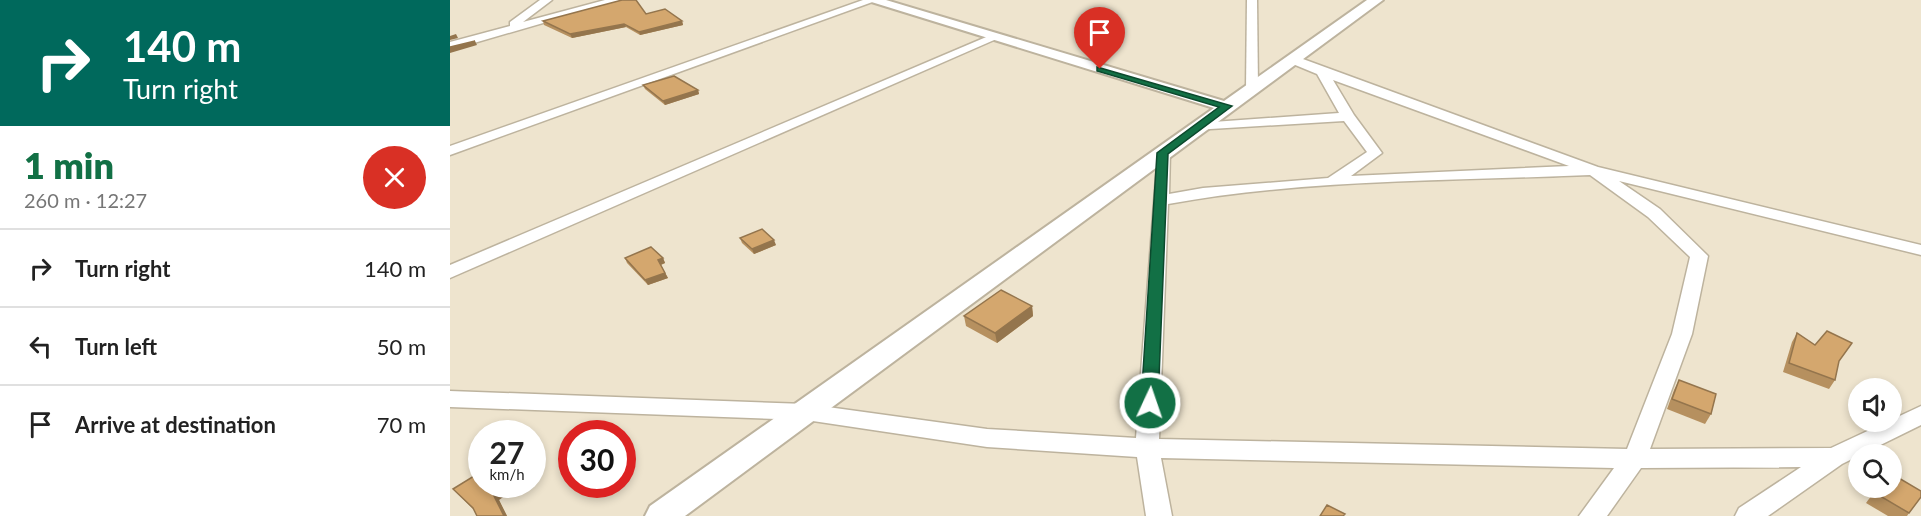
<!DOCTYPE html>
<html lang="en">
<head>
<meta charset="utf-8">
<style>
  :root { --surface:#fff; --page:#f2f2f2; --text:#222; --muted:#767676; --line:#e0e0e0; --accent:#127045 }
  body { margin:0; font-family:Lato,sans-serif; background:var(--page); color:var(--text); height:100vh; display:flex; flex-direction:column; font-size:22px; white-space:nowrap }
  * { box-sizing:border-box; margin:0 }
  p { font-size:20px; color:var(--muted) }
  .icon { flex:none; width:33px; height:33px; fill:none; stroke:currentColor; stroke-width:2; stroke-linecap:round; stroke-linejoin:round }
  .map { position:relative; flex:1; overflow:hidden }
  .sheet { display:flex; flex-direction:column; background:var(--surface); width:450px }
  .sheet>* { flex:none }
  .hud { background:#00695c; color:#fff; overflow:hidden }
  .controls { position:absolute; left:1398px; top:378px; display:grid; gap:12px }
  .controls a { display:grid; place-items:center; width:54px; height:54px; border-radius:50%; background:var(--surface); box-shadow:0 3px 9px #0003; font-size:30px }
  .speed { position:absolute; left:18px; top:420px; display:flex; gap:12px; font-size:30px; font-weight:700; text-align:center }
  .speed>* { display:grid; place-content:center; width:78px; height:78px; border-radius:50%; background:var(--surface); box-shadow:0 3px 9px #0003; line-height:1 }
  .speed small { font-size:15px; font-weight:400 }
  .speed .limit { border:9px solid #d22; background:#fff; color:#111 }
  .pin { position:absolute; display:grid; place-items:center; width:51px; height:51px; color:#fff; margin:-62px -26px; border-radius:50% 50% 50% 0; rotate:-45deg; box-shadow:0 0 6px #0007 }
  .pin .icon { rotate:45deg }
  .me { position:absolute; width:66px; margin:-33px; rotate:3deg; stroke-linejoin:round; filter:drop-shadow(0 0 4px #0008) }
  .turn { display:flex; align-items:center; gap:21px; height:126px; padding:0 24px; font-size:27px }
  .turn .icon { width:78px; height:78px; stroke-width:2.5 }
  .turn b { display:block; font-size:42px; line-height:51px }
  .round { display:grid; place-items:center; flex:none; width:63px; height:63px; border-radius:32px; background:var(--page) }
  .head { display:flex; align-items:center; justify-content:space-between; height:102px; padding:0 24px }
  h1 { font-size:36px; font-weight:800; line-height:45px; color:var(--accent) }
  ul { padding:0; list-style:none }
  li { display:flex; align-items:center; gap:18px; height:78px; padding:0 24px; border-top:2px solid var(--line) }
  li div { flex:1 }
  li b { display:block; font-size:22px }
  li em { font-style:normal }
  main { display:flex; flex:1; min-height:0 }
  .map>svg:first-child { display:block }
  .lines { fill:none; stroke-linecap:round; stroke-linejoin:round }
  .minor-casing { stroke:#bdb39e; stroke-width:3 }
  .tertiary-casing { stroke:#bdb39e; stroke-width:4 }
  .minor { fill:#fff; fill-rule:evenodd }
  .tertiary { fill:#fff; fill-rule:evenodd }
  .wall { fill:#b6905f }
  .shaded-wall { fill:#94754d }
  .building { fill:#d4a76e; stroke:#94754d; stroke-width:1.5 }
  .route { fill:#127045; stroke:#0c492d; stroke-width:1.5 }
</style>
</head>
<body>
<main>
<section class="sheet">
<div class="hud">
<div class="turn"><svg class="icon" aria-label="right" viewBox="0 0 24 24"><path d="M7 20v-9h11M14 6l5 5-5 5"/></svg><div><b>140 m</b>Turn right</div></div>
</div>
<div class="head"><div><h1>1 min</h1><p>260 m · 12:27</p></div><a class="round" style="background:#d93025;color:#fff"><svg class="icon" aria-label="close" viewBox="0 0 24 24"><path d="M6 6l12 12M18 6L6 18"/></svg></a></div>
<ul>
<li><svg class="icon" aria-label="right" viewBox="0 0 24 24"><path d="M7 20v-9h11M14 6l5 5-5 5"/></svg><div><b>Turn right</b></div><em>140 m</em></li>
<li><svg class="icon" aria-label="left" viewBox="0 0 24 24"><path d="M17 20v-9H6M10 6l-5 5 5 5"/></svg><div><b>Turn left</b></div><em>50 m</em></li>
<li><svg class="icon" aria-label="arrive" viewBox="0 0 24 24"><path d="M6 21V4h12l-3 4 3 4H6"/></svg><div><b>Arrive at destination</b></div><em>70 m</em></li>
</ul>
</section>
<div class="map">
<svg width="1471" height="516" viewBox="0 0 1471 516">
  <rect width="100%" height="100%" fill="#eee4ce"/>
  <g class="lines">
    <g class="minor-casing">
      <g id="minor">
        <path d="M90 0H102L73 22 155 0H172L0 50V42L60 26V22Z"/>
        <path d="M413 0H428L0 155V146Z"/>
        <path d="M797 0H807L808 88 802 92 796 88Z"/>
        <path d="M541 35 551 37 0 278V265Z"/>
        <path d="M842 55 1148 167 1471 245V255L1169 181 1210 209 1258 256 1242 334 1200 449 1381 448 1471 406V425L1392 464 1318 516H1285L1289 508 1351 467 1191 468 1157 516H1129L1164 468 711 458 722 516H696L687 457 537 447 356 420 0 407V391L356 404 537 429 686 438 708 150 713 149 720 153 719 194 753 188 878 178 917 152 894 121 744 130 742 127 749 123 889 113 867 74 838 62 836 59ZM883 80 1119 166 901 176 932 153 904 115ZM1140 175 1198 217 1240 257 1222 334 1177 449 709 439 718 204C852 179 1003 181 1140 175Z"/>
      </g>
    </g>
    <g class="tertiary-casing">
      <path id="tertiary" d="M415 0H436L774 101 917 0H933L235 516H195L200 506 764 108Z"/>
    </g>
    <use href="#minor" class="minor"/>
    <use href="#tertiary" class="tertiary"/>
  </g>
  <g class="wall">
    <path d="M196 14 232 21 233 25 190 35 176 27 122 38 94 25 93 21Z"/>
    <path d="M193 85 248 90 249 94 215 105 195 89Z"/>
    <path d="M290 238 326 245 304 254 292 243Z"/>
    <path d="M175 258H213L215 263 211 265 218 278 198 285 177 263Z"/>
    <path d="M582 306 583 316 547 343 516 326 514 316Z"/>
    <path d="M1347 333 1365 345 1402 343 1388 362 1385 380 1379 389 1333 372 1342 342Z"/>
    <path d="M1229 380 1261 414 1255 424 1217 409 1224 390Z"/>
    <path d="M1427 488H1442L1459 513 1457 516H1438L1416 503Z"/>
    <path d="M3 489 49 500 57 516H27L24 510Z"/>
  </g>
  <g class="shaded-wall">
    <path d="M232 21 233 25 190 35 189 32Z"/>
    <path d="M174 24 176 27 122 38 120 34Z"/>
    <path d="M6 34 8 38 0 40V36Z"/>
    <path d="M25 41 27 45 0 53V48Z"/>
    <path d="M248 90 249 94 215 105 213 101Z"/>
    <path d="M324 240 326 245 304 254 302 249Z"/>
    <path d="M213 258 215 263 210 265 208 260Z"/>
    <path d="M215 273 218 278 198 285 195 280Z"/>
    <path d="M582 306 583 316 547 343 545 333Z"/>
    <path d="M50 484H72L49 500 57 516H54L41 490Z"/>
  </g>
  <g class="building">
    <path d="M172 0H186L196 14 215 9 232 21 189 32 174 24 120 34 93 21Z"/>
    <path d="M25 41 0 48V47Z"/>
    <path d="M224 76 248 90 213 101 193 85Z"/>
    <path d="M312 229 324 240 302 249 290 238Z"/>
    <path d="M201 247 213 258 208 260 215 273 195 280 175 258Z"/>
    <path d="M551 290 582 306 545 333 514 316Z"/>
    <path d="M1377 331 1402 343 1389 361 1385 380 1339 363 1347 333 1365 345Z"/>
    <path d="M1229 380 1266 394 1261 414 1222 399Z"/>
    <path d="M32 471V484H50L41 490 54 516H27L23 508 3 489Z"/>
    <path d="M1442 474 1471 491V497L1459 513 1425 493 1428 488H1442Z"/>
    <path d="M877 505 895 514 893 516H870Z"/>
  </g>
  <path class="route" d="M647 67 782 106 718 154 708 403 700 409 691 403 707 153 769 107 647 71Z"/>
</svg>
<div class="controls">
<a><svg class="icon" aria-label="sound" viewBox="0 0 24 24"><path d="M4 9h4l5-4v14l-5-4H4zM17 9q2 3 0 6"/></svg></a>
<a><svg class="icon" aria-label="search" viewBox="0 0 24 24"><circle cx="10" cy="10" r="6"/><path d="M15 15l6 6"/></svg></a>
</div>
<div class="speed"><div>27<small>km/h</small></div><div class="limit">30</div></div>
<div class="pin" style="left:650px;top:69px;background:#d93025"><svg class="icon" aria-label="arrive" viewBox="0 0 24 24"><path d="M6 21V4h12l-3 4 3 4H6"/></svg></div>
<svg class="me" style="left:700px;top:403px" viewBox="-20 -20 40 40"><circle r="17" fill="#127045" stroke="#fff" stroke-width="3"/><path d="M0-11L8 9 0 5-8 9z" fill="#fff"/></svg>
</div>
</main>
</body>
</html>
